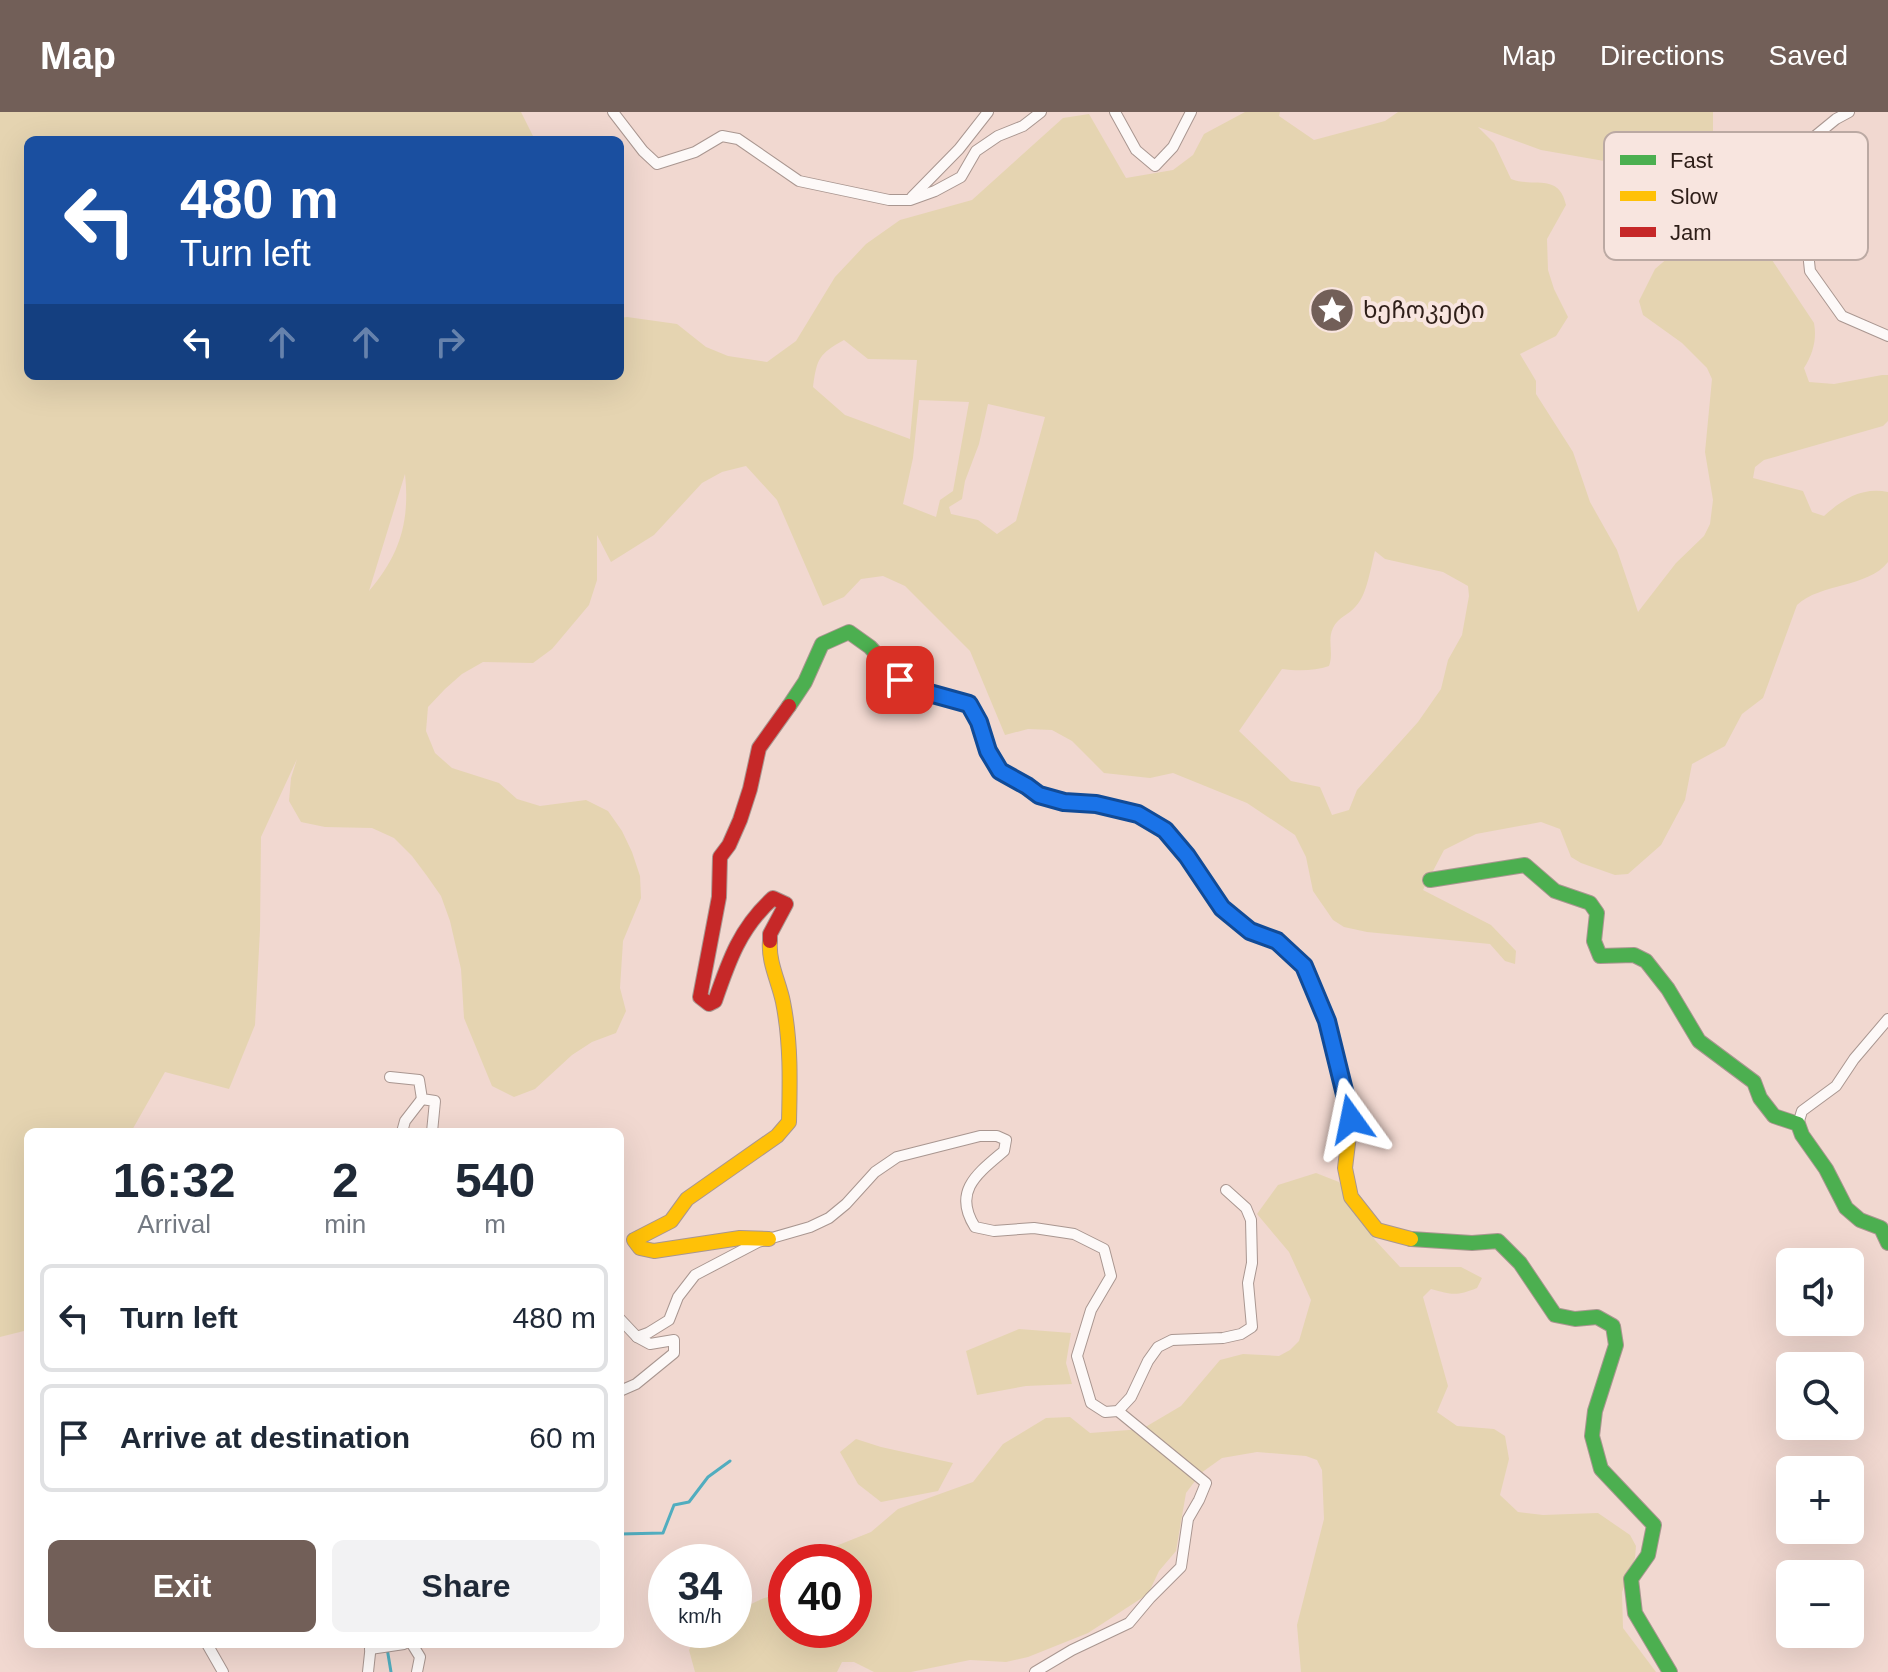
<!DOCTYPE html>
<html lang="en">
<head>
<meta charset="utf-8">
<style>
  :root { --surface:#fff; --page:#f2f2f3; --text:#1f2937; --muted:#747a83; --line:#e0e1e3; --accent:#725f58 }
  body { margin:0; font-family:Arial,"Noto Sans Georgian",sans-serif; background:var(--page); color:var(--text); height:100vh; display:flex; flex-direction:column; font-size:30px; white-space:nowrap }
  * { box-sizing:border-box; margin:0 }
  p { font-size:26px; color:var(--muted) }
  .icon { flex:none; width:44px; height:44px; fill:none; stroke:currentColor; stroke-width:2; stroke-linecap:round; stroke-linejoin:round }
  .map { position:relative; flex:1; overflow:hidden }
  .details { position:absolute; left:24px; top:1016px; width:600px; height:520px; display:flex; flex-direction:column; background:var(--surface); border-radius:12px; box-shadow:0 8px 32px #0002 }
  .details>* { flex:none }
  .hud { position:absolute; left:24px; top:24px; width:600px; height:244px; border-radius:12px; box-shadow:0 8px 32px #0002; background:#1a4fa0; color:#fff; overflow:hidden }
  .fabs { position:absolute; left:1776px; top:1136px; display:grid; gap:16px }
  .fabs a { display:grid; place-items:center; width:88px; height:88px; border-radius:12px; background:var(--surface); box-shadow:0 8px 32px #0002; font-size:40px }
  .speed { position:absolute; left:648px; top:1432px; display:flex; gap:16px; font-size:40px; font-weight:700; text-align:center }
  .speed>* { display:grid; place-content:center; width:104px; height:104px; border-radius:50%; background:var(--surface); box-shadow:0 8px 32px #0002; line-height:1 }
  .speed small { font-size:20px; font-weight:400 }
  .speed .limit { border:12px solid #d22; background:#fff; color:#111 }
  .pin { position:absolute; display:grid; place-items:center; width:68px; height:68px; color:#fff; margin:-34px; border-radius:16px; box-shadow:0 4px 12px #0006 }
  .me { position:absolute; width:88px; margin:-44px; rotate:348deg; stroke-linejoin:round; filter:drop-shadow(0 0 6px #0008) }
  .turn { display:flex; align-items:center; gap:28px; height:168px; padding:0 24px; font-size:36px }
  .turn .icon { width:104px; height:104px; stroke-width:2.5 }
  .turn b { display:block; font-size:56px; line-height:68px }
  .lanes { display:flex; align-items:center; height:76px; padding:0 24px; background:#0003; justify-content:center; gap:40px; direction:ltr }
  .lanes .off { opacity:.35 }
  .eta { display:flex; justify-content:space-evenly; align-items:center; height:136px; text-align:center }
  .eta b { font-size:48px; font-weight:700; line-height:56px }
  .action { display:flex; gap:16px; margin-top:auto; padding:16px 24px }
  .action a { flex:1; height:92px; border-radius:12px; background:var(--accent); color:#fff; font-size:32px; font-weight:700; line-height:92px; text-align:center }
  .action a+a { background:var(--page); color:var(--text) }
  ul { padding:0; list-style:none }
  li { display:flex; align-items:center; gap:24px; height:108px; margin:0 16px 12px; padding:0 8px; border:4px solid var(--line); border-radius:12px }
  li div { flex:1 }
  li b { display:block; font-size:30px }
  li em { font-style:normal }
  header { display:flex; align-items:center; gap:48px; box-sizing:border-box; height:112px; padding:0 40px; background:var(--accent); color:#fff }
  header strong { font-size:38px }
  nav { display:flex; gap:44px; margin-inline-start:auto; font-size:28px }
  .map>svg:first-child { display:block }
  .green { fill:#e5d4b1; fill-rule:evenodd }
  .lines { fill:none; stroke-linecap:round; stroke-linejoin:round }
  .stream { stroke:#51adbf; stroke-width:3 }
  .street-casing { stroke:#a99690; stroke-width:12 }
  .fast-casing { stroke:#a99690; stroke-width:16 }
  .slow-casing { stroke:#a99690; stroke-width:16 }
  .jam-casing { stroke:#a99690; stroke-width:16 }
  .street { stroke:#fdf9f8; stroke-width:10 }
  .fast { stroke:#4caf50; stroke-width:14 }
  .slow { stroke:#ffc107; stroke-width:14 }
  .jam { stroke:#c62828; stroke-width:14 }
  .route-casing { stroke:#114b97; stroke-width:20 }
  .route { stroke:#1a73e8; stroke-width:14 }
  .labels { text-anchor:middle; stroke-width:8; stroke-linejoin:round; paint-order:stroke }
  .poi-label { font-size:24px; fill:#2e1e18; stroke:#f8e5df; text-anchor:start }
  .key { fill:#f8e5df; stroke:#bba9a3; stroke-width:2 }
  .key-label { font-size:22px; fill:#2e1e18 }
</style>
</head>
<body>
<header>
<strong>Map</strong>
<nav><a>Map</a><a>Directions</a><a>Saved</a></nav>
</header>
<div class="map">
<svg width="1888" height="1560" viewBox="0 0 1888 1560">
  <rect width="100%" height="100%" fill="#f1d8d0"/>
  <g class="green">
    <path d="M0 0H521L535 28H28V264H620V206L627 205 677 212 706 235 728 244 767 250 796 229 835 165 866 132 900 108 972 88 1063 6 1089 2 1126 66 1173 58 1193 43 1204 22 1245 0H1280L1279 4 1314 28 1385 9 1398 0H1713V22L1702 44 1657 54H1633L1541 38 1478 15 1494 31 1511 67C1534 76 1559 60 1566 93L1547 127 1548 158 1554 177 1568 205 1556 224 1520 242 1536 269V282L1573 340 1590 390 1617 438 1638 500 1676 451 1704 424 1710 412 1713 388 1705 340 1712 267 1707 256 1682 231 1643 203 1639 189 1655 157 1710 110 1733 100 1744 106 1814 211C1817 227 1813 242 1804 256L1809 270 1834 272 1882 263H1888V309L1883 314 1764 348 1755 355 1753 366 1803 379 1812 400 1824 404C1843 387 1862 375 1888 380V450C1868 476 1820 471 1797 493L1763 586 1742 602 1725 634 1692 652 1685 688 1661 733 1628 762 1615 763 1581 751 1571 745 1560 717 1541 710 1476 722 1444 738 1423 778 1491 813 1516 839 1515 852 1505 849 1490 832 1367 820 1344 815 1333 808 1313 779 1306 745 1295 723 1247 691 1173 661 1150 666 1104 661 1072 629 1052 618 1028 617 1005 623 970 539 905 474 883 464 861 467 844 485 823 494 777 388 746 354 722 360 702 371 654 423 611 450 597 423V468L589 493 552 537 533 551 483 550 462 562 445 577 428 595 426 619 435 641 452 656 499 671 517 687 540 694 586 688 608 699 622 719 632 740 640 764 641 786 623 829 620 876 626 899 616 921 592 930 572 943 535 977 514 985 492 974 464 906 461 857 450 809 441 784 427 764 412 744 394 726 372 716 325 715 301 710 289 689 291 666 297 647 261 725 260 818 255 913 229 977 165 960 131 1020H28V1218L0 1225ZM844 228 868 247 917 248 910 327 845 303 813 275C817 246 819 242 844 228ZM919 288 969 290 953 379 940 388 936 405 903 392 913 346ZM988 292 1045 305 1016 409 997 422 978 408 951 402 949 395 962 387 965 369 979 332ZM405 362C410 409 400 443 369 479ZM1375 439 1385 447 1443 460 1468 474 1469 484 1462 523 1448 548 1441 577 1418 610 1357 678 1349 698 1332 703 1320 675 1291 669 1239 619 1282 557C1297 559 1315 559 1329 554 1334 541 1327 528 1333 516 1338 505 1349 503 1356 494 1367 483 1371 454 1375 439Z"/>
    <path d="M1316 1061 1339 1070 1375 1128 1400 1155H1461L1482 1166 1477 1176C1457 1184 1452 1183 1431 1177L1423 1185 1448 1274 1437 1300 1457 1314 1494 1317 1505 1324 1509 1347 1500 1383 1518 1400 1543 1403 1598 1401 1630 1423 1636 1434 1635 1446 1622 1480 1623 1516 1656 1560H1301L1297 1513 1324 1407 1322 1358 1317 1348 1306 1344 1257 1340 1222 1346 1201 1361 1186 1381 1176 1439 1159 1459 1148 1482 1088 1521 1028 1545 1006 1550 970 1548 911 1560H874L854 1550H842L837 1560H695L689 1538 701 1518H734V1500L764 1486 776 1483 786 1493V1518H854V1450H826L836 1434 871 1420 898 1397 973 1370 1003 1332 1046 1306 1070 1305 1090 1321 1142 1317 1181 1294 1220 1248 1243 1242 1279 1244 1290 1238 1299 1229 1311 1188 1289 1140 1257 1102 1278 1073Z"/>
    <path d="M1019 1217 1071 1221 1066 1251 1072 1272 1026 1274 977 1283 966 1239Z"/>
    <path d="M856 1327 881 1335 953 1351 938 1379 881 1390 858 1372 840 1340Z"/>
  </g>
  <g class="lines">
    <g class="stream">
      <path d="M620 1422 663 1421 674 1393 689 1390 708 1365 730 1349"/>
      <path d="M387 1536 391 1560"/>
    </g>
    <g class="street-casing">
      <g id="street">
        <path d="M613 0 643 39 657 52 695 40 722 24 738 27 799 69 889 88H910L935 79 961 65 976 39 998 24 1023 14 1041 0"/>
        <path d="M1115 0 1136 38 1155 54 1173 35 1191 0"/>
        <path d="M1849 0 1836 7 1803 34 1791 63 1794 104 1808 140 1810 159 1842 204 1888 224"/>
        <path d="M912 85 959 37 988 0"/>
        <path d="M390 965 419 968 422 987 435 989 432 1020"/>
        <path d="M1798 1012 1802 999 1836 974 1854 947 1888 907"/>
        <path d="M402 1020 405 1009 422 987"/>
        <path d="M620 1207 637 1225 648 1221 669 1208 678 1185 695 1163 758 1130 810 1115 829 1106 846 1092 875 1060 897 1045 980 1024H997L1006 1028 1004 1039C978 1061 952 1079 975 1115L994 1119 1034 1116 1074 1122 1104 1137 1111 1164 1091 1198 1077 1244 1091 1291 1105 1300 1118 1299 1131 1285 1148 1249 1158 1235 1172 1228 1223 1226 1241 1222 1252 1215 1248 1171 1252 1151 1251 1108 1246 1096 1226 1078"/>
        <path d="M620 1279 636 1272 674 1241V1228L650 1232 637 1225"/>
        <path d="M207 1532 223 1560"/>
        <path d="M412 1532 420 1545 417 1560"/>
        <path d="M370 1537 404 1532"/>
        <path d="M368 1560 371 1532"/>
        <path d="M1035 1560 1072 1538 1129 1511 1150 1486 1181 1455 1188 1407 1199 1388 1206 1371 1118 1299"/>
      </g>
    </g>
    <g class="fast-casing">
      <g id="fast">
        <path d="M789 594 805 570 822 532 849 520 870 535 900 568 922 579 969 592 979 610 988 639 1000 659 1039 683 1064 690 1096 692 1138 702 1165 718 1193 753"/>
        <path d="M1430 768 1525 753 1555 779 1590 791 1597 801 1594 829 1600 844 1634 843 1646 849 1668 877 1699 929 1754 970 1760 986 1774 1004 1798 1012 1802 1023 1826 1057 1846 1096 1860 1108 1881 1116 1888 1131"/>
        <path d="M1411 1127 1472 1131 1498 1129 1520 1151 1555 1203 1575 1207 1597 1205 1613 1214 1616 1233 1595 1299 1592 1324 1601 1357 1654 1413 1648 1443 1631 1467 1635 1501 1670 1560"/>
      </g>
    </g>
    <g class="slow-casing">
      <g id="slow">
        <path d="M1193 753 1222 796 1250 819 1277 829 1304 854 1327 909 1351 1007 1345 1056 1351 1085 1377 1118 1411 1127"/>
        <path d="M769 1127 740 1126 654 1139 640 1136 634 1128 671 1109 687 1087 777 1024 789 1010C790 970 791 930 783 890 779 870 768 850 770 829"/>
      </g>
    </g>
    <g class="jam-casing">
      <path id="jam" d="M770 829V822L786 792 773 786C740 816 729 848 715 889L709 892 700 885 719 785 720 745 729 733 740 708 750 677 759 636 789 594"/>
    </g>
    <use href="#street" class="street"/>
    <use href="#fast" class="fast"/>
    <use href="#slow" class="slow"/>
    <use href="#jam" class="jam"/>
  </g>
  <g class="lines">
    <g class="route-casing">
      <path id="route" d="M900 568 922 579 969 592 979 610 988 639 1000 659 1027 674 1039 683 1064 690 1096 692 1138 702 1165 718 1187 744 1222 796 1250 819 1277 829 1304 854 1327 909 1351 1007"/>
    </g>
    <use href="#route" class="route"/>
  </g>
  <defs>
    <g id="sight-disc" transform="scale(2.3)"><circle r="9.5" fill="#725f58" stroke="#f8e5df"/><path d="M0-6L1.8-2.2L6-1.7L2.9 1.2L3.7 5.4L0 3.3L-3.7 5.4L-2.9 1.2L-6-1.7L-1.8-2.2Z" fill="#fff"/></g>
  </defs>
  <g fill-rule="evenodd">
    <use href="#sight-disc" x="1332" y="198"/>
  </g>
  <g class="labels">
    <g class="poi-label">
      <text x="1363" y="206">ხეჩოკეტი</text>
    </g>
  </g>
  <rect x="1604" y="20" width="264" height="128" rx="12" class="key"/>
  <rect x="1620" y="43" width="36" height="10" fill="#4caf50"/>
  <rect x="1620" y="79" width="36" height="10" fill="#ffc107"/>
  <rect x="1620" y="115" width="36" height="10" fill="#c62828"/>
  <g class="key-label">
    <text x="1670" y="56">Fast</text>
    <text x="1670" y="92">Slow</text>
    <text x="1670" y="128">Jam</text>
  </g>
</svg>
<div class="fabs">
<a><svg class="icon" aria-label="sound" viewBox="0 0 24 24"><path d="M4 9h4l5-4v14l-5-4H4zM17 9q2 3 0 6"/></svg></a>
<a><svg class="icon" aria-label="search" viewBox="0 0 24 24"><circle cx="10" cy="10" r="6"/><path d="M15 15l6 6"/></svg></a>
<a>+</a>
<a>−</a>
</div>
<div class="speed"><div>34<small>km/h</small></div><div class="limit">40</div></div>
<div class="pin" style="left:900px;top:568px;background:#d93025"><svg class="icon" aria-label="arrive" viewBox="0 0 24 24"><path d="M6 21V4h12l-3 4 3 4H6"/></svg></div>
<svg class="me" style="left:1351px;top:1007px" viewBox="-20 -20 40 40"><path d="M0-17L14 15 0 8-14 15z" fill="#1a73e8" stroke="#fff" stroke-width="4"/></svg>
<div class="hud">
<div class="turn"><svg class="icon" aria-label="left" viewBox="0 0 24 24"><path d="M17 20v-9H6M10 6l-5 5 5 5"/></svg><div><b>480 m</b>Turn left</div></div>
<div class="lanes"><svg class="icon" aria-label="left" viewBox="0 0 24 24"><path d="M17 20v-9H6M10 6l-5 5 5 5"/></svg><svg class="icon off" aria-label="ahead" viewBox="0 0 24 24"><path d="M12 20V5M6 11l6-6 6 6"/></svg><svg class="icon off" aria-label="ahead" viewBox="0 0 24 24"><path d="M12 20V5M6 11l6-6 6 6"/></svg><svg class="icon off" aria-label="right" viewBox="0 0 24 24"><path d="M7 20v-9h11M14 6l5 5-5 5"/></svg></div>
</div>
<section class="details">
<div class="eta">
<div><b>16:32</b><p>Arrival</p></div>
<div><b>2</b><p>min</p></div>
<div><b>540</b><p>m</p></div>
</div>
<ul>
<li><svg class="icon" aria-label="left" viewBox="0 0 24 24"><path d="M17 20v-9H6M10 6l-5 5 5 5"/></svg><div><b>Turn left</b></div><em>480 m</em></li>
<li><svg class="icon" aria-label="arrive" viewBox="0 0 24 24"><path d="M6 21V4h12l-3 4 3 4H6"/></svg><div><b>Arrive at destination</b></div><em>60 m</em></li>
</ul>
<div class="action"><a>Exit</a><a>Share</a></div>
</section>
</div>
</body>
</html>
